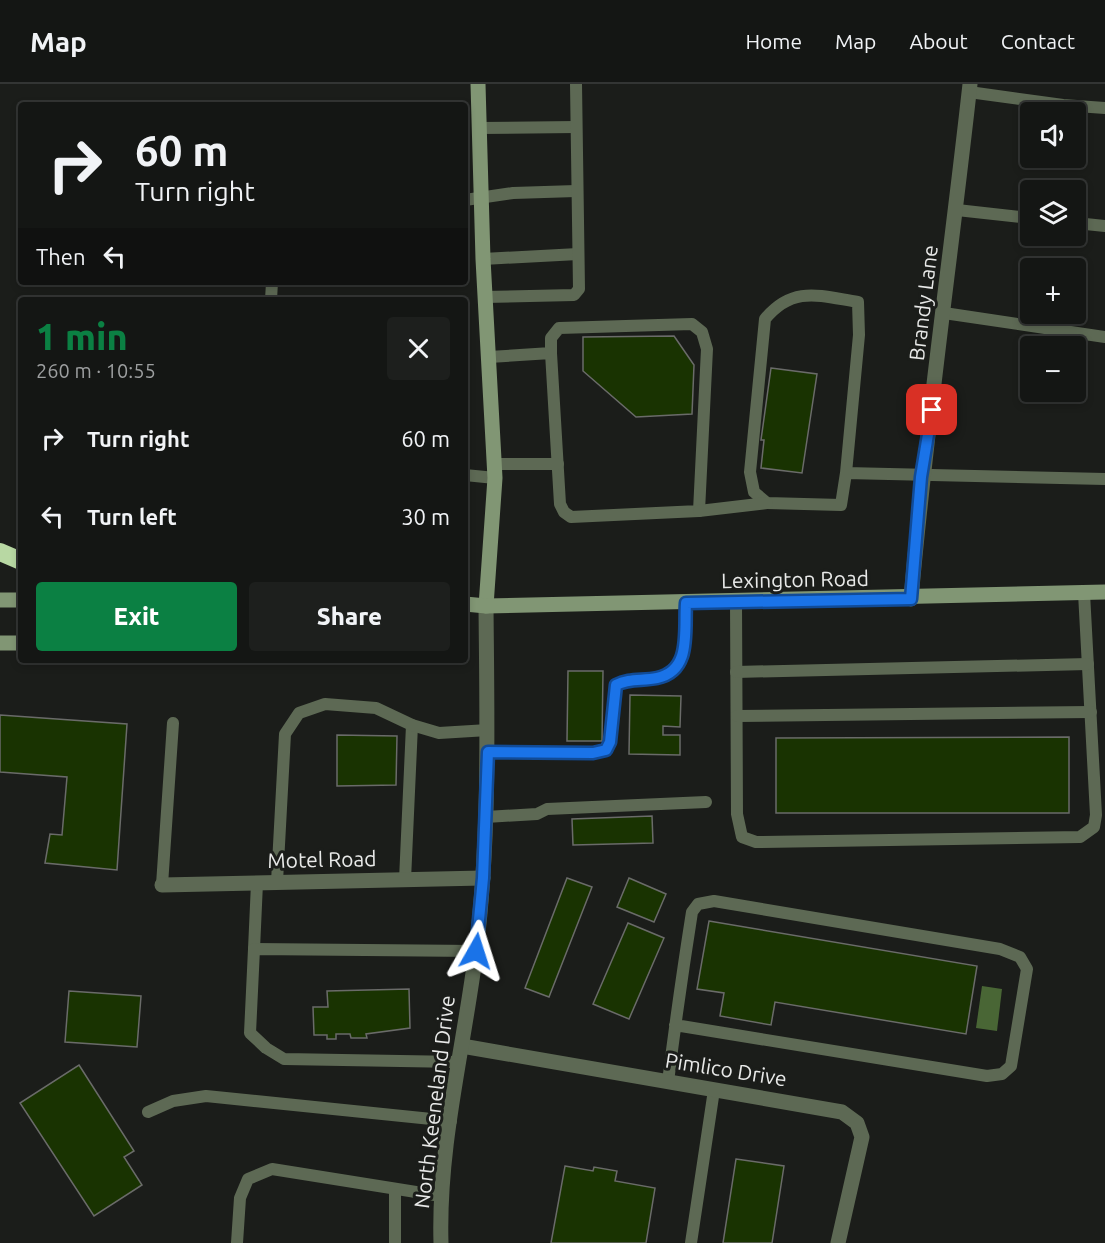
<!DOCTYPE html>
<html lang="en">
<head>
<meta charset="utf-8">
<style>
  :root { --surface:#141614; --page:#1d1f1d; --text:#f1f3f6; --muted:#9d9fa0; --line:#333534; --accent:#0b8043 }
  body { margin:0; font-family:Ubuntu,sans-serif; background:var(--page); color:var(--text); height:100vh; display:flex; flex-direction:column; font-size:22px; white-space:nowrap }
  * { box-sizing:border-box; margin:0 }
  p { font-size:20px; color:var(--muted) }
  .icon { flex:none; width:33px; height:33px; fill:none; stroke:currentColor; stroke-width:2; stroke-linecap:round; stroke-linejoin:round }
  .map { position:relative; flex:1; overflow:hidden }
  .panel { position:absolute; left:18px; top:213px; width:450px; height:366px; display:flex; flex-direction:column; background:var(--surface); border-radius:6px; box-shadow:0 3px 9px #0003,0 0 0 2px var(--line) }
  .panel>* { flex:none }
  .hud { position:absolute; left:18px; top:18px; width:450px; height:183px; border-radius:6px; box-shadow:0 3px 9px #0003,0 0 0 2px var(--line); background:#141614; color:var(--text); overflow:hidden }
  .fabs { position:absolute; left:1020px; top:18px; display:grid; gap:12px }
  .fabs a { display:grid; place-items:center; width:66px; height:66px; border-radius:6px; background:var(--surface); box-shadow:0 3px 9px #0003,0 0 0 2px var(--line); font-size:30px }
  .pin { position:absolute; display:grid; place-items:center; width:51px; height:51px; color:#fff; margin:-26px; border-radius:12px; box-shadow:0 3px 9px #0006 }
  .me { position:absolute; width:66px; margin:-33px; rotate:6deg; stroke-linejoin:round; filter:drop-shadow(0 0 4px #0008) }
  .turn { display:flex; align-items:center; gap:21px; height:126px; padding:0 18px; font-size:27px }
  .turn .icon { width:78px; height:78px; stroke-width:2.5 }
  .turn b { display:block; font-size:42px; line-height:51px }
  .then { display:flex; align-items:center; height:57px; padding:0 18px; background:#0003; gap:12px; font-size:22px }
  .round { display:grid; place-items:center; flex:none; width:63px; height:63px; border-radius:6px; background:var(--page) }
  .headline { display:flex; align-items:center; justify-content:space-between; height:102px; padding:0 18px }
  h1 { font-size:36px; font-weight:800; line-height:45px; color:var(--accent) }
  .cta { display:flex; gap:12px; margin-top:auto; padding:12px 18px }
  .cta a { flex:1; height:69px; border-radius:6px; background:var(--accent); color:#fff; font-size:24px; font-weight:800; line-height:69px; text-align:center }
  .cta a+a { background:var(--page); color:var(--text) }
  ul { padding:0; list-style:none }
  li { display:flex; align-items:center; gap:18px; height:78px; padding:0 18px }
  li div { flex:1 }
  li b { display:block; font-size:22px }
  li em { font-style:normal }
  header { display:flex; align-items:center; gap:36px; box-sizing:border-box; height:84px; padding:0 30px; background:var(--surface); border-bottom:2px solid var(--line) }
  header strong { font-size:28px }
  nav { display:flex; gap:33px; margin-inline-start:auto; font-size:21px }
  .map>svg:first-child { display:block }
  .water { fill:#496635 }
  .building { fill:#193301; stroke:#6a6b69; stroke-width:1.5 }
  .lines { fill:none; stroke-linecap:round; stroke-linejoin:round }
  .service { stroke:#5d6954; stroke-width:12 }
  .minor { stroke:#5d6954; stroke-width:15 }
  .secondary { stroke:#819674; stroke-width:15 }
  .motorway { stroke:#b8d8a3; stroke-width:18 }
  .route-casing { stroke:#114b97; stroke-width:15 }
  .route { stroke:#1a73e8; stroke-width:10 }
  .labels { text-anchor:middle; stroke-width:6; stroke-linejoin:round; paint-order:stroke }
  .street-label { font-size:21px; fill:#e8e9e8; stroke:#1b1d1a }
</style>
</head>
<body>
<header>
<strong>Map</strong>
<nav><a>Home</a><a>Map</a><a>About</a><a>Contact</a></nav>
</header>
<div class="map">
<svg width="1105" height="1159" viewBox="0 0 1105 1159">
  <rect width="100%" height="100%" fill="#1b1d1a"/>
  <path class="water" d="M982 902 1002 905 997 947 976 944Z"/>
  <g class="building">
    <path d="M674 252 694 281 692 330 636 333 583 287V253Z"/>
    <path d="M771 284 817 290 802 389 761 384 764 356H761Z"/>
    <path d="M568 587H603L602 657H567Z"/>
    <path d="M630 611 681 612 680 643 663 642V651H680V671L629 670Z"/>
    <path d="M0 631 127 640 117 786 45 779 50 750 62 751 67 693 0 688Z"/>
    <path d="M337 651 397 652 396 701 337 702Z"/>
    <path d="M1069 653V729H776V654Z"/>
    <path d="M652 732 653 759 573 761 572 735Z"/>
    <path d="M567 794 592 803 549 913 525 904Z"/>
    <path d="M629 794 666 810 654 838 617 823Z"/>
    <path d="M709 837 977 882 966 950 775 918 771 941 720 932 724 909 697 905Z"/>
    <path d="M628 839 664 854 629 935 593 920Z"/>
    <path d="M409 905 410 944 366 950 367 954H351L350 950H336V955H327V951H314L313 923H328L327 907Z"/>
    <path d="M69 907 141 912 137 963 65 958Z"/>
    <path d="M79 981 134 1067 124 1073 142 1101 94 1132 20 1019Z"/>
    <path d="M736 1075 784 1082 772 1159H723Z"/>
    <path d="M565 1082 593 1087 594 1083 617 1087 615 1097 655 1104 646 1159H551Z"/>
  </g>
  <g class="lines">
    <g class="service">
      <path d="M969 8 1063 21 1105 24"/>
      <path d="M479 44 576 43"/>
      <path d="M465 116 513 109 576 107"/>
      <path d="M957 126 1030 134"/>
      <path d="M1076 139 1105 142"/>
      <path d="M483 175 578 170"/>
      <path d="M484 213 574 211 579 205 576 0"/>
      <path d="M271 216 272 198"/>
      <path d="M944 229 1105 253"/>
      <path d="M489 273 551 269V254L559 244 692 240 702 248 707 265 699 427 571 433 564 428 560 420 551 269"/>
      <path d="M494 380H558"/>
      <path d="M846 389 859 251 858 218C820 212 793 201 765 235L750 388 754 408 767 419 841 421 846 389 1105 395"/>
      <path d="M465 391 495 394"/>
      <path d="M699 427 767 419"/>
      <path d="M736 518 737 730 742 753 756 758 1080 753 1094 743 1096 731 1084 509"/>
      <path d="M736 588 1088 580"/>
      <path d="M737 632 1091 628"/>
      <path d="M487 668 593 669 606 666 610 658 616 601C629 594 642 597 657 594 692 587 684 547 686 519"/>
      <path d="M486 733 537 730 547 725 706 718"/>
      <path d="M405 796 412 641"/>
      <path d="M277 798 285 650 299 629 325 620 376 624 412 641 439 649 488 646"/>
      <path d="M162 801 173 639"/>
      <path d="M254 865 257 799"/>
      <path d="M459 978 284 975 266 964 250 949 254 865 476 867"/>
      <path d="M668 998C675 941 683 885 692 828L698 820 714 817 1000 865 1020 873 1027 885 1011 982 1002 990 987 992 675 941"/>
      <path d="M148 1028 173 1017 206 1012 451 1037"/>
      <path d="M237 1159 240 1114 248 1095 272 1085 441 1112"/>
      <path d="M395 1159V1105"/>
      <path d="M691 1159 714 1006"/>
    </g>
    <g class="minor">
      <path d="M911 515C926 343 951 172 970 0"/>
      <path d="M162 801 483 794"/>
      <path d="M462 962 842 1028 857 1039 862 1053 838 1159"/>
      <path d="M441 1159C438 1061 464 964 476 867 490 752 487 638 486 522"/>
    </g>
    <g class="secondary">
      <path d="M478 0 483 175 495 394 486 522"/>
      <path d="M0 516H21"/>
      <path d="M465 520 486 522 1105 508"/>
      <path d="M0 559H21"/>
    </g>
    <path class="motorway" d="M0 468 21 477"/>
  </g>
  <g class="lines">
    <g class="route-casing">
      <path id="route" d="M476 867 483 794 488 668 593 669 606 666 610 658 616 601C629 594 642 597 657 594 692 587 684 547 686 519L911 515 921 393 932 326"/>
    </g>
    <use href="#route" class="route"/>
  </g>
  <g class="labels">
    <g class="street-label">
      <text transform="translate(924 219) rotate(-83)" y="7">Brandy Lane</text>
      <text transform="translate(795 496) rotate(-1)" y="7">Lexington Road</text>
      <text transform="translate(322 776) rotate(-1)" y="7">Motel Road</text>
      <text transform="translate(726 986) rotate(9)" y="7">Pimlico Drive</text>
      <text transform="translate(435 1018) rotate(-83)" y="7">North Keeneland Drive</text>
    </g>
  </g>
</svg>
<div class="fabs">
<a><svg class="icon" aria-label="sound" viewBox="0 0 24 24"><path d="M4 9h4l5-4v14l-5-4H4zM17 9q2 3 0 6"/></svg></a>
<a><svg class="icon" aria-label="layers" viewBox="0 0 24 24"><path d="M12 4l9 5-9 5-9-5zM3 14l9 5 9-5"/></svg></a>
<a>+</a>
<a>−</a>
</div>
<div class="pin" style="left:932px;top:326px;background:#d93025"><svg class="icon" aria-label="arrive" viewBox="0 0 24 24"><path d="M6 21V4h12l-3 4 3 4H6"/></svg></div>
<svg class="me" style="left:476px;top:867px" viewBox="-20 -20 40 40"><path d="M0-17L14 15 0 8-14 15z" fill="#1a73e8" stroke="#fff" stroke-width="4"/></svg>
<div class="hud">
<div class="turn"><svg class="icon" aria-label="right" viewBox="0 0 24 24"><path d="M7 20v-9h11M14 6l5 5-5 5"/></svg><div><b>60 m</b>Turn right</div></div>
<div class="then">Then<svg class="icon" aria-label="left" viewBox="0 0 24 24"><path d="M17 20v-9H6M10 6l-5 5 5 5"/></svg></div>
</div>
<section class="panel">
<div class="headline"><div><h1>1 min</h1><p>260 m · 10:55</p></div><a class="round"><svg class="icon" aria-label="close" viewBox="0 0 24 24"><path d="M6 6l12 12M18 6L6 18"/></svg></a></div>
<ul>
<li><svg class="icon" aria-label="right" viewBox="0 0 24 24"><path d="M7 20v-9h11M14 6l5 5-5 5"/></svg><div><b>Turn right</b></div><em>60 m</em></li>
<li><svg class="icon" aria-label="left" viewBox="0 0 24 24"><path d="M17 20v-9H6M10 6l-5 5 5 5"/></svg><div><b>Turn left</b></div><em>30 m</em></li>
</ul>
<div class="cta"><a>Exit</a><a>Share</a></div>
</section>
</div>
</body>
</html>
